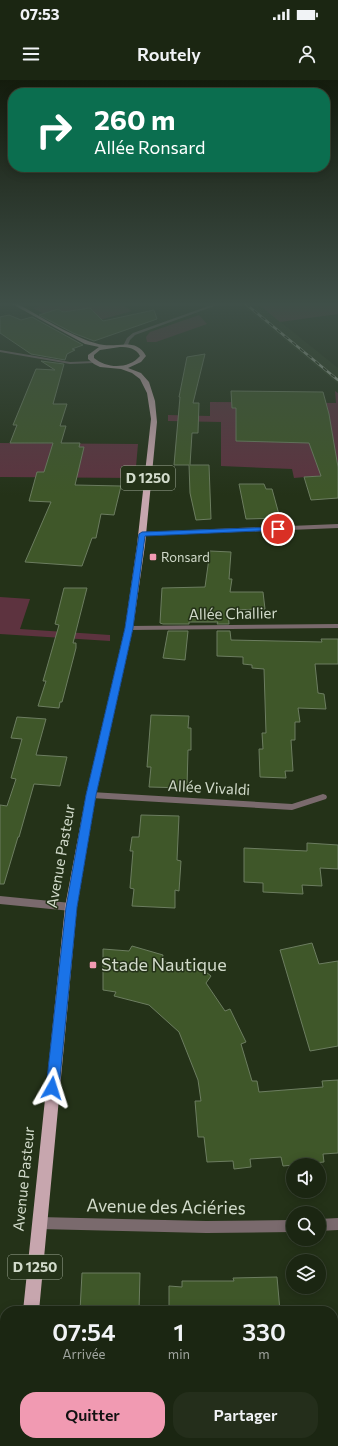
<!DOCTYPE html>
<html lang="fr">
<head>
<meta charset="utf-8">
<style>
  :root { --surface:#1b2612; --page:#242e1b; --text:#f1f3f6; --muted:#a0a59f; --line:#394332; --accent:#f19ab2 }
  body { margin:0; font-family:Commissioner,sans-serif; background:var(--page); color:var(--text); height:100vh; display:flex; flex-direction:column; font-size:15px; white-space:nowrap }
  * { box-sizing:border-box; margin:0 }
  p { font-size:13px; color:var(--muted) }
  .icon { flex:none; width:22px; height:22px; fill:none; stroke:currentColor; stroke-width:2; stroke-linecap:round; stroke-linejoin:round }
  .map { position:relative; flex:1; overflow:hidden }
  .panel { position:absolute; left:0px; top:1226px; width:338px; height:140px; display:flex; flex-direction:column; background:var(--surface); border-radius:16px 16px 0 0; box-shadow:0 2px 10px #0003,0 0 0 1px var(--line) }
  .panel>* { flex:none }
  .banner { position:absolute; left:8px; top:8px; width:322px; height:84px; border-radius:16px; box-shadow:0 2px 10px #0003,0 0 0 1px var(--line); background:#0b6e4f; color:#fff; overflow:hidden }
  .fabs { position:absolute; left:286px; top:1078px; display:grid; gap:8px }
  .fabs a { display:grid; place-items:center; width:40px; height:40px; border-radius:50%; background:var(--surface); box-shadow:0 2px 10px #0003,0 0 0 1px var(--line); font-size:20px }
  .pin { position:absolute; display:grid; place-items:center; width:34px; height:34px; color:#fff; margin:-17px; border:2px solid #fff; border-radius:50%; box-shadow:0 1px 4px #0007 }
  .me { position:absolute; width:44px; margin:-22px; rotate:6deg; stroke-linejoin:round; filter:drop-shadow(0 0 3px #0008) }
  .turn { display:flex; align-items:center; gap:14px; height:84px; padding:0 20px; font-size:18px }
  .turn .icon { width:52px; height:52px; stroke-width:2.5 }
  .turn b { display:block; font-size:28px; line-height:34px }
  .eta { display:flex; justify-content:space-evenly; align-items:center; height:68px; text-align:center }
  .eta b { font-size:24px; font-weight:600; line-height:28px }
  .primary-button { display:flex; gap:8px; margin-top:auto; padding:8px 20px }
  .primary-button a { flex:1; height:46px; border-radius:16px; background:var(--accent); color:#111; font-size:16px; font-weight:600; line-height:46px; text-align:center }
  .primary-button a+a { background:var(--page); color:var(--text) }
  .status { display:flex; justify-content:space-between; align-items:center; height:28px; padding:0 20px; background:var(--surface); direction:ltr }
  .status svg { height:11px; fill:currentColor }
  header { display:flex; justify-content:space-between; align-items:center; height:52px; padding:0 20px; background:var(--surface); font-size:18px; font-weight:600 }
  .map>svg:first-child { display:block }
  .built { fill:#2c3d1e }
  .green { fill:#5d333f }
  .building { fill:#3f5729; stroke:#6c7d60 }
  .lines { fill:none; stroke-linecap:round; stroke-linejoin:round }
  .minor { fill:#7a6a6d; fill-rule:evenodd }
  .primary { fill:#c7a6ae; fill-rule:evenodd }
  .rail-casing { stroke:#adb7a5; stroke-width:2.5 }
  .rail { stroke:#243218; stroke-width:1.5; stroke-dasharray:5; stroke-linecap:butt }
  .route { fill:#1a73e8; stroke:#114b97 }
  .poi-dot { fill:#f19ab2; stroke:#243218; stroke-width:1.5 }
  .labels { text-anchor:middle; stroke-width:3; stroke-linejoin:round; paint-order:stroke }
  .far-poi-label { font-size:13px; fill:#d2dbcb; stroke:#243218; text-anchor:start }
  .shield { fill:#243218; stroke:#9ea895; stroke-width:1 }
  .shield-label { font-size:14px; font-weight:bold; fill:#d2dbcb }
  .street-label { font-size:15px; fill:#d2dbcb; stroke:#243218 }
  .near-poi-label { font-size:18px; fill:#d2dbcb; stroke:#243218; text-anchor:start }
  .near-street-label { font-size:18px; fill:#d2dbcb; stroke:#243218 }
</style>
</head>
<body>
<div class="status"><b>07:53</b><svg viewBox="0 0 49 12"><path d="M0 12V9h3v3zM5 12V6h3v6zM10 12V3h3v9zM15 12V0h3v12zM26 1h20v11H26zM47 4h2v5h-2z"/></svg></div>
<header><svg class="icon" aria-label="menu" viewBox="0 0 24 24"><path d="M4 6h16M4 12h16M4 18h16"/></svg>Routely<svg class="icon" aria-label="person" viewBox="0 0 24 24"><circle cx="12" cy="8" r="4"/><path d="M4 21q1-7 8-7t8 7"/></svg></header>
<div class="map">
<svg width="338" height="1366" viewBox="0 0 338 1366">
  <rect width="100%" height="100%" fill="#243218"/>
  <path class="built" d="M241 224H258L338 288V304Z"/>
  <g class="green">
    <path d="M49 224H125L123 225 132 231 71 248 33 228Z"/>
    <path d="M258 224H338V234L280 242Z"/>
    <path d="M199 235 207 244 156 262H147L146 257 150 252Z"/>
    <path d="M335 311 338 313V394L294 398 292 389 221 386V342L168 341V335L210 336V322L336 323Z"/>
    <path d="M0 363 138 364 135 398 0 397Z"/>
    <path d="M0 517 30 519 20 549 110 555V561L0 554Z"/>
  </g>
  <g class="building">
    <path d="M90 228 103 241 154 230 157 239 94 261 73 253 39 235 58 229 63 232Z"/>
    <path d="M9 235 21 240 32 237 83 265 72 269 75 270 67 274 65 280 31 274 0 253V237Z"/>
    <path d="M205 274 193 323H199L198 353H192L190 385H209L211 439 196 440 190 413 189 385H174L180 317H179L187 277Z"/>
    <path d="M41 281 64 284 53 324H67L60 346H66L61 363H80L79 367H84L75 405 121 406 114 435 101 434 96 458H92L82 486 25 482 51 422 29 421 37 392H44L53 363H10L17 345H13L36 289 55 290Z"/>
    <path d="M231 311 323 312 329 334 338 387V418L311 420 304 397 321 396 309 363 236 361V328H232Z"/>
    <path d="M239 404H264L266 409H272L280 438 246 439Z"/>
    <path d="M210 471 231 472 229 499H232L230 512H263L265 529 228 530 229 544H217L218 542H189V544H163L160 543 162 508 205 507Z"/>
    <path d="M64 508H87L73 563H76V568L62 622H60L59 628 38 626 46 601H43L59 545 55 544Z"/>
    <path d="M168 551H188L185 580 163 578Z"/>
    <path d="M217 551H230L231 560 322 562 321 559H338V584H315L318 613 324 614 326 629 298 628 300 642H295V660H291L293 691H285L286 698 260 697 259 669H263L262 653H266L264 589 252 588V585L243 584V577L217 576Z"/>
    <path d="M151 635 189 636 188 648H191V670H188L187 708 149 707 151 687H147Z"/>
    <path d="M17 637 46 639 36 675 67 677 60 706 34 704 19 757H18L4 804H0V725L7 726 16 699 11 698 22 659 11 658Z"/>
    <path d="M141 735 179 736 177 780 181 781 179 811 175 810V828L132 826 134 809 130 808 133 771H130L132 757H139Z"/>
    <path d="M307 763 338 765V789L320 788 322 806 302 805 303 814 263 812V803L244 802V768L307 771Z"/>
    <path d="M312 863 319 884 338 881V966L310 971 280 870Z"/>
    <path d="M132 866 163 875 162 880 185 890 192 881 211 896 206 903 225 931 230 929 246 962 241 964 252 1001H257L259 1012 323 1007 322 1001 338 1000V1073L323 1074 324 1082 283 1086 281 1077 250 1079 251 1087 234 1089 233 1081 207 1082 204 1057H198L195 1021H201L198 1000 179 952 149 925 114 916 116 912 103 910V869L129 871Z"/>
    <path d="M82 1193H140L139 1231H80Z"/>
    <path d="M277 1197 280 1231H169V1206L182 1207V1201H234L233 1198Z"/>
  </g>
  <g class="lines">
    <g class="minor">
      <path d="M214 224H220L135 255 130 260 127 267 123 266 127 258 133 253Z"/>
      <path d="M0 270 70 282 94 281 96 282 94 283 70 284 0 272Z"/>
      <path d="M338 444V448L142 456 139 454 142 452Z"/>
      <path d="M338 544V548L129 550 126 548 129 546Z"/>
      <path d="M91 712 292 724 323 714 326 715 327 717 326 719 292 730 91 718 88 717 87 715 88 713Z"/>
      <path d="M0 816 71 823 74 824 76 827 74 830 71 831 0 824Z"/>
      <path d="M39 1137 206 1141 293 1140V1152L206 1153 39 1149 35 1147 33 1143 35 1139Z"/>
      <path d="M338 1138V1150L319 1151V1139Z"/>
    </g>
    <g class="primary">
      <path d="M12 224H18C40 236 80 262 104 265 119 267 137 258 146 276L141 282 128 288 141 293 149 302 155 321 157 342 145 465 133 548 96 715 77 827 39 1231H23L65 827 86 715 125 548 137 465 151 339 147 313 140 299 132 293 121 289 100 287 94 284 88 279V275L99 267 85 264ZM120 267C128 267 136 268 140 276 129 289 107 289 94 278V275L100 270Z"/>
      <rect x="11" y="1361" width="18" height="5"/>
    </g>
    <g class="rail-casing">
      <path id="rail" d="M246 224 338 300"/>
    </g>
    <use href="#rail" class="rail"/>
  </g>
  <linearGradient id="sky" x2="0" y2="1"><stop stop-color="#141c0d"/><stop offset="0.54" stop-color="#3f4f48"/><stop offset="1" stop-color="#3f4f48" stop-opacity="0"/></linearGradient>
  <rect width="338" height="415" fill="url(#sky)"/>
  <path class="route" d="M278 447 281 449 280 450 145 456 133 548 96 715 77 827 59 1008 57 1013 52 1015 48 1013 46 1008 66 827 86 715 125 548 139 454 142 452Z"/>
  <g class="poi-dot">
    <rect x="149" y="473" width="8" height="8" rx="2"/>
    <rect x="89" y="881" width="8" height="8" rx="2"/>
  </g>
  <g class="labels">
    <g class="far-poi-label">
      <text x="161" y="482">Ronsard</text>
    </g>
    <g class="shield">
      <rect x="121" y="386" width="54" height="24" rx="3"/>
      <rect x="8" y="1175" width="54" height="24" rx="3"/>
    </g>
    <g class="shield-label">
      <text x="148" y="403">D 1250</text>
      <text x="35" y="1192">D 1250</text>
    </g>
    <g class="street-label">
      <text transform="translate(233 534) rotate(-1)" y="5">Allée Challier</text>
      <text transform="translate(209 708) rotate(3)" y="5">Allée Vivaldi</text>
      <text transform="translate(61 776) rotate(-80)" y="5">Avenue Pasteur</text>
      <text transform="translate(24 1099) rotate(-84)" y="5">Avenue Pasteur</text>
    </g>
    <g class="near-poi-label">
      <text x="101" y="891">Stade Nautique</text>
    </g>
    <g class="near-street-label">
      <text transform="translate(166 1127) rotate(1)" y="6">Avenue des Aciéries</text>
    </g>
  </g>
</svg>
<div class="fabs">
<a><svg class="icon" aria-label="sound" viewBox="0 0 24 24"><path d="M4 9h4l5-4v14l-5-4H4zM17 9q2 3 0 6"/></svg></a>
<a><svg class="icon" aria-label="search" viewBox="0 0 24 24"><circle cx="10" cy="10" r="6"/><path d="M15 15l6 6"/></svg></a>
<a><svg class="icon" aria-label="layers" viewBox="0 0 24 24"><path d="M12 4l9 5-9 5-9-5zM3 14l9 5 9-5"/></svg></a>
</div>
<div class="pin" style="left:278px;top:449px;background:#d93025"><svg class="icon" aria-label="arrive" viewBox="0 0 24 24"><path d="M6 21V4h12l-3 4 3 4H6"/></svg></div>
<svg class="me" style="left:52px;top:1008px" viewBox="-20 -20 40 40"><path d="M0-17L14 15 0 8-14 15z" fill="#1a73e8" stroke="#fff" stroke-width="4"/></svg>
<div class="banner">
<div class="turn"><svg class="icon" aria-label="right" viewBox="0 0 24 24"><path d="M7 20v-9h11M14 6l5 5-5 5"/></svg><div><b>260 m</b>Allée Ronsard</div></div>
</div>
<section class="panel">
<div class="eta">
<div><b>07:54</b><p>Arrivée</p></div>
<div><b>1</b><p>min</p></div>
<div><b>330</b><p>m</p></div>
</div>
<div class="primary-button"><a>Quitter</a><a>Partager</a></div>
</section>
</div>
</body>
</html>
